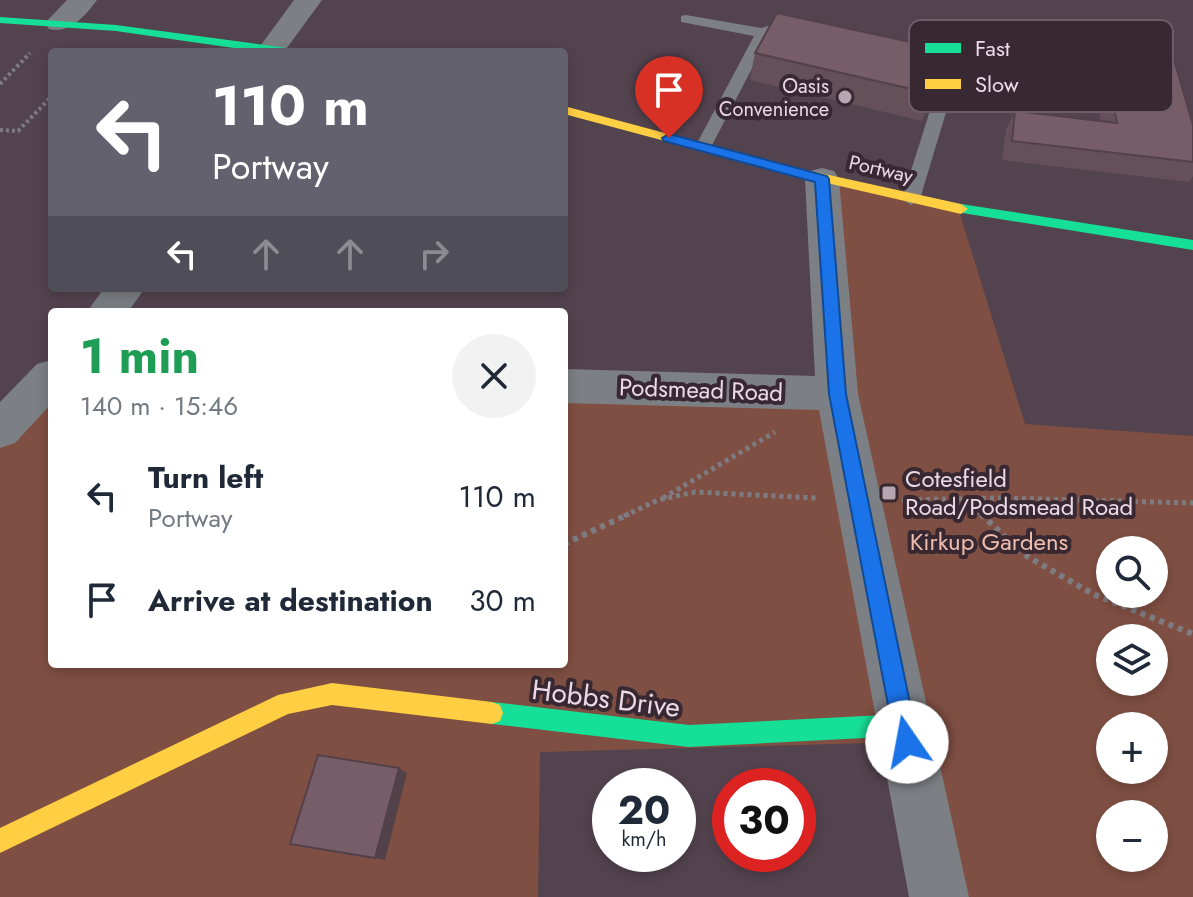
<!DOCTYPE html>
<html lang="en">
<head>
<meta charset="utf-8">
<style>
  :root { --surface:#fff; --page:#f2f2f3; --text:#1f2937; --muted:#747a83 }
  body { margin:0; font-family:Jost,sans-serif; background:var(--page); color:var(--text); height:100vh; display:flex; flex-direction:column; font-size:30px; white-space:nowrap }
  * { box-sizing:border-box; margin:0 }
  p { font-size:26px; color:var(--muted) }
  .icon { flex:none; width:44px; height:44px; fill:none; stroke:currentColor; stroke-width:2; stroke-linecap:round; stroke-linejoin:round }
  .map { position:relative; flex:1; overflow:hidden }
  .sheet { position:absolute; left:48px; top:308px; width:520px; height:360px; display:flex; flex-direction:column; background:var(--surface); border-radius:8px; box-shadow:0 4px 12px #0003 }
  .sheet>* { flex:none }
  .banner { position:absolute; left:48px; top:48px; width:520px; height:244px; border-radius:8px; box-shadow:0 4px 12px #0003; background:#63616e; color:#fff; overflow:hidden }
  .buttons { position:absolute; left:1096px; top:536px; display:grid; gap:16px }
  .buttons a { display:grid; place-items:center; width:72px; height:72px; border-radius:50%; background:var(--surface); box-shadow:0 4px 12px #0003; font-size:40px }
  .speed { position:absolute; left:592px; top:768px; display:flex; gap:16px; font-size:40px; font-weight:700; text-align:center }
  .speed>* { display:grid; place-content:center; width:104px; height:104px; border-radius:50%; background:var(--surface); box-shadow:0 4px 12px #0003; line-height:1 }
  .speed small { font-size:20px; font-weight:400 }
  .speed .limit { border:12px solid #d22; background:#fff; color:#111 }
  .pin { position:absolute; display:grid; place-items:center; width:68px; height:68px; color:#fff; margin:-82px -34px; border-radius:50% 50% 50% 0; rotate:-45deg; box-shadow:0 0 8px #0007 }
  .pin .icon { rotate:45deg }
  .me { position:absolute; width:88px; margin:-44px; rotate:348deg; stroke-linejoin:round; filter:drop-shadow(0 0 6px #0008) }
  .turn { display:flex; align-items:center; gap:28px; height:168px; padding:0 32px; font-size:36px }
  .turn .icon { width:104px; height:104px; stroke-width:2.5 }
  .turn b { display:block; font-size:56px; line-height:68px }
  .lanes { display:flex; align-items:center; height:76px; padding:0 32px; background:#0003; justify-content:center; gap:40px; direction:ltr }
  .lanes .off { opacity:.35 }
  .round { display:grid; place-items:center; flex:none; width:84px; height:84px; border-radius:42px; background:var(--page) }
  .head { display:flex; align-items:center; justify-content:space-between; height:136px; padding:0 32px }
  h1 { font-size:48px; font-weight:700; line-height:60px; color:#1e9e55 }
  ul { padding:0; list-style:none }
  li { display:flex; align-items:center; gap:24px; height:104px; padding:0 32px }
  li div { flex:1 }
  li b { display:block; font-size:30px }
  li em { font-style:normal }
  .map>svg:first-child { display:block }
  .green { fill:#804f43; fill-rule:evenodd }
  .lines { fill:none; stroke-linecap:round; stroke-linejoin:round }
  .path-far2 { stroke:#7e7c81; stroke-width:4; stroke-dasharray:3 3; stroke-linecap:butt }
  .path-far1 { stroke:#7e7c81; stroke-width:5; stroke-dasharray:4 4; stroke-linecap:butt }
  .path { stroke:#7e7c81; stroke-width:6; stroke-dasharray:5 5; stroke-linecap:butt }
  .lane { fill:#7c7f83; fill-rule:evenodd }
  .street { fill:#7c7f83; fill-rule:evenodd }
  .fast { fill:#16e098; fill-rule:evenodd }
  .slow { fill:#ffcf43; fill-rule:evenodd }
  .wall { fill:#655059 }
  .shaded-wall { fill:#534149 }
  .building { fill:#765d68; stroke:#534149; stroke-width:2 }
  .route { fill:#1a73e8; stroke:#114b97; stroke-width:2 }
  .poi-dot { fill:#b7a5b1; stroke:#372832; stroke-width:3 }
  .labels { text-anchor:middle; stroke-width:8; stroke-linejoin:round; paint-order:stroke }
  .far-poi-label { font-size:20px; fill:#eddae7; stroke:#372832; text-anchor:end }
  .far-street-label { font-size:20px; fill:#eddae7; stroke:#372832 }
  .street-label { font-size:24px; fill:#eddae7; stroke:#372832 }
  .poi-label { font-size:24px; fill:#eddae7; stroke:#372832; text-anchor:start }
  .park-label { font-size:24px; fill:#f0beaf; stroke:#372832 }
  .near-street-label { font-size:28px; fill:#eddae7; stroke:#372832 }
  .key { fill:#372832; stroke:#6e5d68; stroke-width:2 }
  .key-label { font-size:22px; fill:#eddae7 }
</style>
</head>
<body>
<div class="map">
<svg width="1193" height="897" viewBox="0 0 1193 897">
  <rect width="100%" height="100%" fill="#53434e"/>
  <path class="green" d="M822 179 958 208 1025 424 1193 436V897H939L906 742 540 752 538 897H0V430L52 376V664H564V386L837 394ZM1110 550H1154V594H1110ZM1110 638H1154V682H1110ZM1110 726H1154V770H1110ZM1110 814H1154V858H1110Z"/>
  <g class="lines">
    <g class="path-far2">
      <path d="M0 84 30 53"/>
      <path d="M0 130 18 131 52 96"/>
    </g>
    <g class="path-far1">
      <path d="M663 498 775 432"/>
      <path d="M966 499 983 516"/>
      <path d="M902 500 999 498 1193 503"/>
      <path d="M624 516 658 500 695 492 816 498"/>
    </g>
    <g class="path">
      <path d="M981 514 1023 554 1093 594 1193 634"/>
      <path d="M564 544 629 514"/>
    </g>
    <g class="lane">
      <path d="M686 15 761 28 772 25 802 34 795 38 773 34 769 36 711 147 703 152 695 147 754 36 681 22V16Z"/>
      <path d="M915 58 951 67 956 79 920 199 911 205 902 199 940 79 939 73 910 65V59Z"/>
    </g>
    <g class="street">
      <path d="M67 0H97C85 16 70 34 49 29L45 23Z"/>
      <path d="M294 0H322L284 52H260L258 49Z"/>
      <path d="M822 168 834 171 839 179 858 394 969 897H909L819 410 564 403V369L815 376 805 179 810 171Z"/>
      <path d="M104 288H145L128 312H87Z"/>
      <path d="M52 360V403L15 443 0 448V402L37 364Z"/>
    </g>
    <g class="fast">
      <path d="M0 17 116 25 287 48 293 52H262L116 31 0 23Z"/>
      <path d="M961 204 1193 240V250L956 212 954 209Z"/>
      <path d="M492 702 689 725 903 714 911 717 914 725 911 733 903 736 689 747 492 724 484 721 481 713 484 705Z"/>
    </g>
    <g class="slow">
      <path d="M564 106 788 166 961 204 968 209 961 214 788 174 564 114Z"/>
      <path d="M332 683 492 702 500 705 503 713 500 721 492 724 332 705 288 714 0 853V828L278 695Z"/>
    </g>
  </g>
  <g class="wall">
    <path d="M1100 37 1193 125V176L1189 182 1002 160 1006 130 1015 111 1101 121 1089 55Z"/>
    <path d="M755 53 933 94 922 121 750 80Z"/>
  </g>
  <path class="shaded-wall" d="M399 768 407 773 385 860 375 858Z"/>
  <g class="building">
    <path d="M777 13 947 50 933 94 755 53Z"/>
    <path d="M1100 37 1170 46 1193 125V162L1012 141 1015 111 1117 123Z"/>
    <path d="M318 755 399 768 375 858 290 844Z"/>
  </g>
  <path class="route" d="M669 134 827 176 829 179 846 394 918 742 915 750 907 754 899 750 895 742 829 394 815 182 664 141 662 138Z"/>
  <g class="poi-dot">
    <circle cx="845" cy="97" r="8"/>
    <rect x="881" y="485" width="16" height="16" rx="4"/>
  </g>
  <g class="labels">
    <g class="far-poi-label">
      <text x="829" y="93">Oasis<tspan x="829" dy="23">Convenience</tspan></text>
    </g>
    <g class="far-street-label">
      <text transform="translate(881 169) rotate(13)" y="7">Portway</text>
    </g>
    <g class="street-label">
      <text transform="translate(701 390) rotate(2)" y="8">Podsmead Road</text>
    </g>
    <g class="poi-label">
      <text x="905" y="487">Cotesfield<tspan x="905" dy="28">Road/Podsmead Road</tspan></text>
    </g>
    <g class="park-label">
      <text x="989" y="550">Kirkup Gardens</text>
    </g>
    <g class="near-street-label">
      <text transform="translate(606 698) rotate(7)" y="10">Hobbs Drive</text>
    </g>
  </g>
  <rect x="909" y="20" width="264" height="92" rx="12" class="key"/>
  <rect x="925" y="43" width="36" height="10" fill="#16e098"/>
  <rect x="925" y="79" width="36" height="10" fill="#ffcf43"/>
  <g class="key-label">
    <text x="975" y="56">Fast</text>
    <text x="975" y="92">Slow</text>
  </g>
</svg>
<div class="buttons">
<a><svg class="icon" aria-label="search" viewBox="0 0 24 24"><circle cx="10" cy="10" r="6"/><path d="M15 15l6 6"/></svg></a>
<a><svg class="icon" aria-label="layers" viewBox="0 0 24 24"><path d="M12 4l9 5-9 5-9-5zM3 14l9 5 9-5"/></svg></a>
<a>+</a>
<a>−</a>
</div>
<div class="speed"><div>20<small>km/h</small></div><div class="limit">30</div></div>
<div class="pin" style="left:669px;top:138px;background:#d93025"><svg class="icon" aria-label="arrive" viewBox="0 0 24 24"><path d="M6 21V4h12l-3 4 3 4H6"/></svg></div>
<svg class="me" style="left:907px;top:742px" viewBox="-20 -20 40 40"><circle r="19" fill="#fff"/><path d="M0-13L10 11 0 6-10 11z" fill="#1a73e8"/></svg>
<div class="banner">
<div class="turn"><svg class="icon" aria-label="left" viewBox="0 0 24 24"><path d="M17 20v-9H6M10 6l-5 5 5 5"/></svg><div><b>110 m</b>Portway</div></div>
<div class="lanes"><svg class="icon" aria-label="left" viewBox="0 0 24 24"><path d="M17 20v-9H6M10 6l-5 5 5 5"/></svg><svg class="icon off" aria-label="ahead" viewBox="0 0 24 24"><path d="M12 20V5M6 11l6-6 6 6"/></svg><svg class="icon off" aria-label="ahead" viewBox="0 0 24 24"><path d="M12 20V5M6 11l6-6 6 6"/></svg><svg class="icon off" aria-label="right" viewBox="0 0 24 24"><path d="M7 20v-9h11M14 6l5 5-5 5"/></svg></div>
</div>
<section class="sheet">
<div class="head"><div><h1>1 min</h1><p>140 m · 15:46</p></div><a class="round"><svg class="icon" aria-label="close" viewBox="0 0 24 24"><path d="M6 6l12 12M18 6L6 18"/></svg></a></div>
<ul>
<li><svg class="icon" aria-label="left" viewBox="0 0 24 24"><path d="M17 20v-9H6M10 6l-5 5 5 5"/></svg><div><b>Turn left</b><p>Portway</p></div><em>110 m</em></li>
<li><svg class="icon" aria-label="arrive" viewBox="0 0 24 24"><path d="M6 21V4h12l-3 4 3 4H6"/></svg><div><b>Arrive at destination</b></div><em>30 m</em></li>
</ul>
</section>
</div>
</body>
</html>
